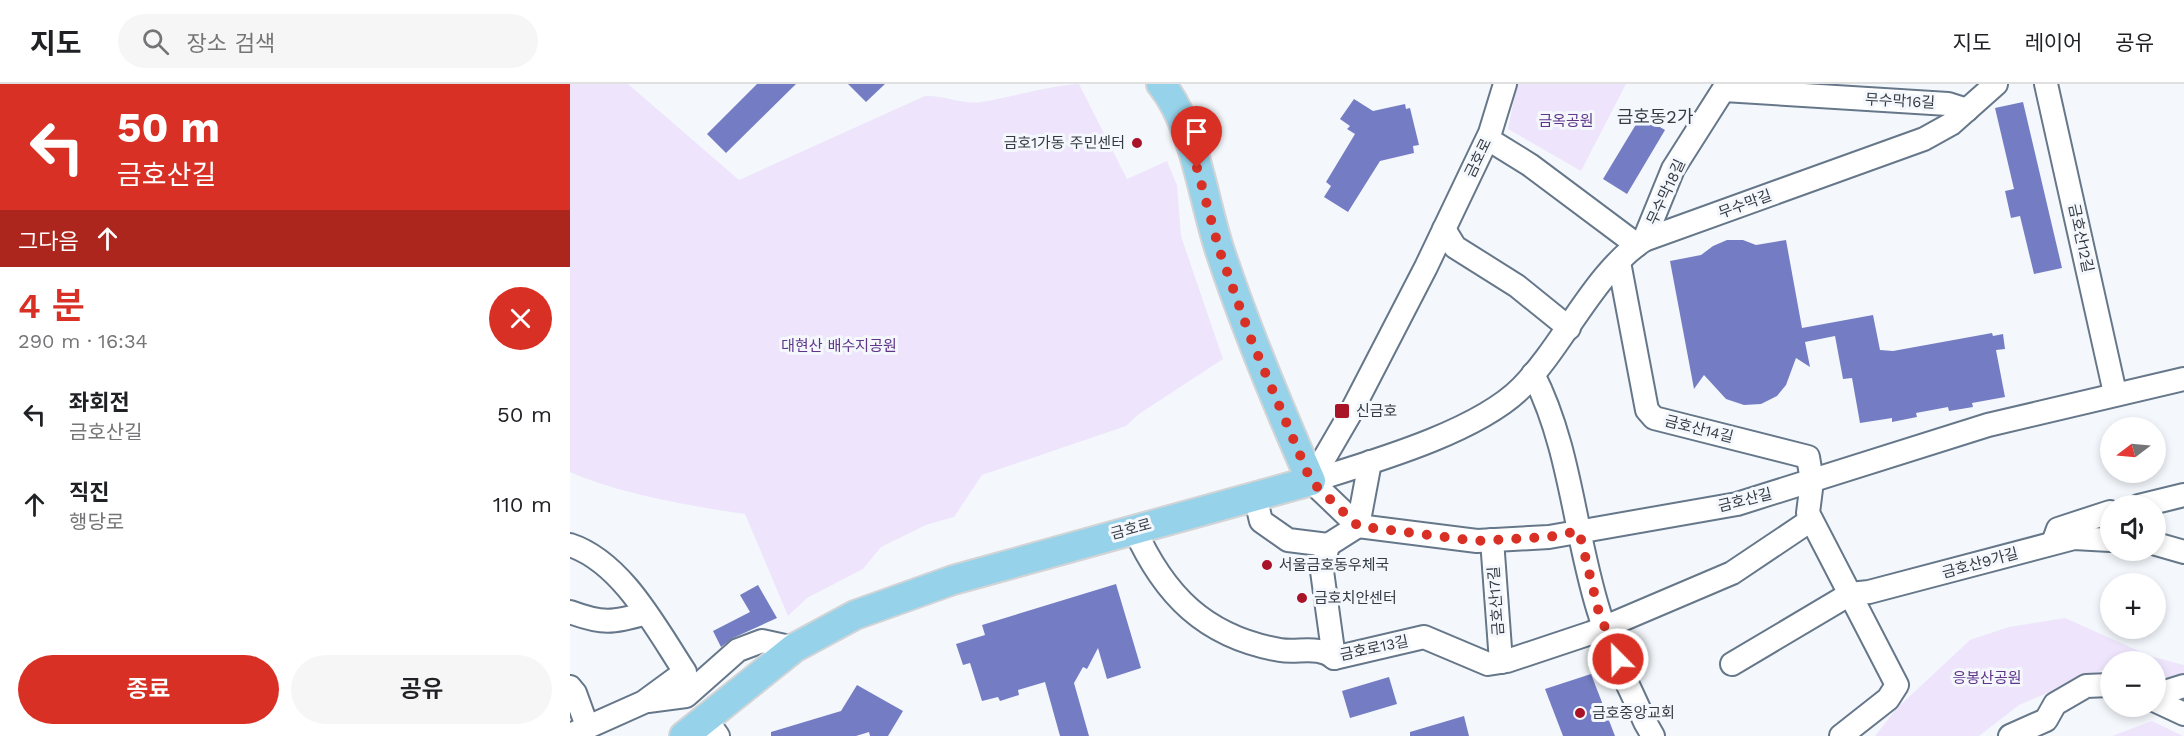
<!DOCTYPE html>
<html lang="ko">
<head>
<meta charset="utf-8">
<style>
  :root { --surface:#fff; --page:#f6f6f6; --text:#202124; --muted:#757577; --line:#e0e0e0; --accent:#d93025 }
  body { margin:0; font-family:"Work Sans","Noto Sans KR",sans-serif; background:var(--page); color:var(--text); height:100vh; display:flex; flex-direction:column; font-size:22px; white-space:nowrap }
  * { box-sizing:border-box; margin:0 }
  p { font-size:20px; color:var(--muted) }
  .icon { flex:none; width:33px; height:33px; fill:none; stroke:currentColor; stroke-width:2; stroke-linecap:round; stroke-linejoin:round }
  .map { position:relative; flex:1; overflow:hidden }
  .sheet { display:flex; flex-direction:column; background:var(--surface); width:570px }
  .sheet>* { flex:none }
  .hud { background:#d93025; color:#fff; overflow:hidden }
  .needle { width:39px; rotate:254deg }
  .tools { position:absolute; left:1530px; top:333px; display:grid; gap:12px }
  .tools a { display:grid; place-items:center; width:66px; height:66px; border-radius:50%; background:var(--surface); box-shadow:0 3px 9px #0003; font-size:30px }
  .pin { position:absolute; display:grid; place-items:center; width:51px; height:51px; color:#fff; margin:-62px -26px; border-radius:50% 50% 50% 0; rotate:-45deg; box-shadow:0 0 6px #0007 }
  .pin .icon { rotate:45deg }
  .me { position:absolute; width:66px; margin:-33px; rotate:337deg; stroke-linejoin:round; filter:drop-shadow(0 0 4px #0008) }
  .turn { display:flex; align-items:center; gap:21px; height:126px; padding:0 18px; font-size:27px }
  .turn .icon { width:78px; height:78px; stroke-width:2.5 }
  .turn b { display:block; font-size:42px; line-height:51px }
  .then { display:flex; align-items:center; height:57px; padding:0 18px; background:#0003; gap:12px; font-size:22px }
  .round { display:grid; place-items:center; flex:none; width:63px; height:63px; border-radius:32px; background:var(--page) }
  .overview { display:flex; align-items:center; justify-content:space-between; height:102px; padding:0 18px }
  h1 { font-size:36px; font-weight:600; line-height:45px; color:var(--accent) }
  .action { display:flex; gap:12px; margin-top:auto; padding:12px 18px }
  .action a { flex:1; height:69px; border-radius:36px; background:var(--accent); color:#fff; font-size:24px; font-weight:600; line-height:69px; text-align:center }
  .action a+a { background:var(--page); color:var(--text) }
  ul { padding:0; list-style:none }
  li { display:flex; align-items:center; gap:18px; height:90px; padding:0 18px }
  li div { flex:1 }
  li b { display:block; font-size:22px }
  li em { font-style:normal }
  header { display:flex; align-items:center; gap:36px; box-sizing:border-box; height:84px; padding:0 30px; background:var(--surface); border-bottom:2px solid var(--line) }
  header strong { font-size:28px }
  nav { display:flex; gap:33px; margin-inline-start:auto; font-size:21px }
  .search { width:420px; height:54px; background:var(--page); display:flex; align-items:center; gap:15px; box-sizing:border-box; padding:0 21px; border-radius:33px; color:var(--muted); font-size:22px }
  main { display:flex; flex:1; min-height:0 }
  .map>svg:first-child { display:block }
  .green { fill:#eee5fc }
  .building { fill:#747dc3 }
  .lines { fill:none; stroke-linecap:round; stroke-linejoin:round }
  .minor-casing { stroke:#66778a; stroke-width:26 }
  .major-casing { stroke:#d2d4d6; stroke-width:32 }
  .minor { stroke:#fff; stroke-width:22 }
  .major { stroke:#96d3ea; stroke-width:28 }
  .route { stroke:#d93025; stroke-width:10; stroke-dasharray:0 18 }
  .poi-dot { fill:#a91328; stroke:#f4f8fc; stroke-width:2 }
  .labels { text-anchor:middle; stroke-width:6; stroke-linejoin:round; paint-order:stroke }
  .street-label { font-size:15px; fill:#343b44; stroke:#f4f8fc }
  .park-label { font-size:15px; fill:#5f358a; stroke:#f4f8fc }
  .poi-label { font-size:15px; fill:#343b44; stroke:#f4f8fc; text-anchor:start }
  .quarter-label { font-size:18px; fill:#343b44; stroke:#f4f8fc }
</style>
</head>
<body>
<header>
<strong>지도</strong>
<div class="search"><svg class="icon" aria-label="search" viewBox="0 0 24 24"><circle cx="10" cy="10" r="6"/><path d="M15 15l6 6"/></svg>장소 검색</div>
<nav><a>지도</a><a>레이어</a><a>공유</a></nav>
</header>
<main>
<section class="sheet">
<div class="hud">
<div class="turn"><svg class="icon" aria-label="left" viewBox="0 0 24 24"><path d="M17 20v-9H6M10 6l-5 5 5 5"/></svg><div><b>50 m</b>금호산길</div></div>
<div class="then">그다음<svg class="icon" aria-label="ahead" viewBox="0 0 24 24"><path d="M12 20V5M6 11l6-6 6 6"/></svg></div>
</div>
<div class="overview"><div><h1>4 분</h1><p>290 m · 16:34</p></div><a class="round" style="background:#d93025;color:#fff"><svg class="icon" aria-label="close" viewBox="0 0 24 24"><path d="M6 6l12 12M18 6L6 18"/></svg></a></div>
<ul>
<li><svg class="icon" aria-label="left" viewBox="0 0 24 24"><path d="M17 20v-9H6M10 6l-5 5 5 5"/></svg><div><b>좌회전</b><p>금호산길</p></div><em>50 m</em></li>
<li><svg class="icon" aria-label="ahead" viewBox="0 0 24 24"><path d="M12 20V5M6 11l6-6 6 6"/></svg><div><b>직진</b><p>행당로</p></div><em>110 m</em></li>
</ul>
<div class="action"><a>종료</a><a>공유</a></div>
</section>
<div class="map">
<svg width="1614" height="652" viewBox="0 0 1614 652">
  <rect width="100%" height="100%" fill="#f4f8fc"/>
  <g class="green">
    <path d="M0 0H58L169 96 355 12C374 11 393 21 411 18 444 13 475 2 509 0L557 95 597 77 607 101 611 152 653 275 569 330 556 342 412 391 384 433 356 441 311 463 293 485 237 514 218 532 175 430C124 423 46 409 0 388Z"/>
    <path d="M947 0H1056L1011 87 938 45Z"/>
    <path d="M1495 534 1580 572 1614 581V620L1586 599V578H1540V583L1449 621 1409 652H1305L1326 625 1400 556 1439 543Z"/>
    <path d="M1582 637 1613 652H1542Z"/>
  </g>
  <g class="building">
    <path d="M187 0H226L156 69 137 50Z"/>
    <path d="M278 0H315L296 18Z"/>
    <path d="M784 15 803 27 835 20 836 25 840 24 849 61 843 62 844 69 810 77 778 128 754 113 761 102 756 98 785 50 777 45 780 42 770 35Z"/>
    <path d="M1453 18 1492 184 1464 190 1450 132 1441 134 1435 107 1444 105 1425 24Z"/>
    <path d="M1071 32 1095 46 1057 110 1033 95Z"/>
    <path d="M1157 156H1173L1186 161 1216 156 1232 244 1303 231 1310 266 1323 267 1422 249 1423 252 1433 250 1435 265 1426 266 1435 313 1402 319 1403 323 1379 327 1378 323 1346 329 1347 333 1322 338V334L1290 339 1282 294 1273 295 1265 252 1235 258 1240 283 1226 274 1216 301 1207 312 1191 320 1174 321 1156 315 1134 291 1124 305 1100 177 1131 171 1143 162Z"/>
    <path d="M546 500 571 584 537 595 528 564 517 585 513 583 504 599 519 652H490L475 598 448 606 449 611 430 617 428 613 412 617 400 579 393 581 386 560 415 551 412 541Z"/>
    <path d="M188 501 207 534 163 554 151 563 143 547 180 528 170 511Z"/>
    <path d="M1021 590 1045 652H993L975 605Z"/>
    <path d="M819 593 827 620 780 634 772 607Z"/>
    <path d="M287 601 333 627 318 652H300L299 648 286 652H201V648L271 627Z"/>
    <path d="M894 632 899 652H840V648Z"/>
  </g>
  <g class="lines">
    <g class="minor-casing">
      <g id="minor">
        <path d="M1476 0 1545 309"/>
        <path d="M1154 6 1378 20 1397 26"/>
        <path d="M918 55 960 81 1067 161"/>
        <path d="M874 145 885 163 947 202 999 244"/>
        <path d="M1074 156 1103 85 1157 0"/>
        <path d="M1049 178 1077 326 1084 334 1238 373 1242 397 1238 429 1327 601 1318 615 1271 652"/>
        <path d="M963 290C1001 364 1004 449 1029 528 1040 566 1059 602 1075 638L1083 652"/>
        <path d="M741 397 788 442 907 457 979 453 1167 420 1418 341 1614 295"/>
        <path d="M741 397C802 378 908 348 952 303 995 259 1023 190 1074 156L1354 55 1381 40 1426 0"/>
        <path d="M741 397 780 330 856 183 920 49 935 0"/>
        <path d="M685 412 691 437 718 456 758 461 788 442 800 378"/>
        <path d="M1569 422 1614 411"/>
        <path d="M564 444C594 511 635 553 710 566 728 569 750 561 764 574L854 553 918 580 937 577 1021 549 1162 489 1241 436"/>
        <path d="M922 456 931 578"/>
        <path d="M1484 456 1488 445 1540 428"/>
        <path d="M1586 460 1614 468"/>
        <path d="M0 461C52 478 86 544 115 588L74 618 0 651"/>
        <path d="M758 461 752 487 764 574"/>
        <path d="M0 528C32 540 43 539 76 529"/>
        <path d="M1162 580 1280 510 1299 508 1504 454 1540 456"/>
        <path d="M0 603 5 609 17 642"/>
        <path d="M1586 616 1598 607 1614 602"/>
        <path d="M78 617 116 612 168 566 192 557 224 564"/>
        <path d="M1586 617 1614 630"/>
        <path d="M135 634 148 652"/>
        <path d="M1440 652 1476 636 1485 620 1516 602 1540 601"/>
      </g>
    </g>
    <g class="major-casing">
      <path id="major" d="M114 652 224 564 285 531 383 496 741 397C708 322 676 245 650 167 633 116 625 42 591 0"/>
    </g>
    <use href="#minor" class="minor"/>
    <use href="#major" class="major"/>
  </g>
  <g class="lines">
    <path class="route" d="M627 84 649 165 681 255 741 397 788 442 907 457 979 453 1009 447 1029 529 1048 575"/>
  </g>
  <g class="poi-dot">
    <circle cx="567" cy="59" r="6"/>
    <rect x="764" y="319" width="16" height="16" rx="3"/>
    <circle cx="697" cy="481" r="6"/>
    <circle cx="732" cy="514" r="6"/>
    <circle cx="1010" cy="629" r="6"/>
  </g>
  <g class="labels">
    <g class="street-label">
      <text transform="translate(1330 17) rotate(3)" y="5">무수막16길</text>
      <text transform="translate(908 74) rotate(-64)" y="5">금호로</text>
      <text transform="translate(1096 108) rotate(-65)" y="5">무수막18길</text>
      <text transform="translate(1175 120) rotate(-20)" y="5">무수막길</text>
      <text transform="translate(1511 154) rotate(78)" y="5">금호산12길</text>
      <text transform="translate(1129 345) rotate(14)" y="5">금호산14길</text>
      <text transform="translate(1175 416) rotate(-14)" y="5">금호산길</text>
      <text transform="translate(561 445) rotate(-15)" y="5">금호로</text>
      <text transform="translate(1410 479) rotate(-15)" y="5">금호산9가길</text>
      <text transform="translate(926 517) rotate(-94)" y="5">금호산17길</text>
      <text transform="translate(804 564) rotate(-12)" y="5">금호로13길</text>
    </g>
    <g class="park-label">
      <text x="996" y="42">금옥공원</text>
      <text x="269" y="267">대현산 배수지공원</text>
      <text x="1417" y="599">응봉산공원</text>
    </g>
    <g class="poi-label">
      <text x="555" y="64" text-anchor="end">금호1가동 주민센터</text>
      <text x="786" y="332">신금호</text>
      <text x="709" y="486">서울금호동우체국</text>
      <text x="744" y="519">금호치안센터</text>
      <text x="1022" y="634">금호중앙교회</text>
    </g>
    <g class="quarter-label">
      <text x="1085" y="39">금호동2가</text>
    </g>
  </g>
</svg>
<div class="tools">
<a><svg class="needle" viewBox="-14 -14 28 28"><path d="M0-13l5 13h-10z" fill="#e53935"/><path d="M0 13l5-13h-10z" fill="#757577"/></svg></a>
<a><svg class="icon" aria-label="sound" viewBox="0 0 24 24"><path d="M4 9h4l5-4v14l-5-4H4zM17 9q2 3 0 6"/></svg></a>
<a>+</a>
<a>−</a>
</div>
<div class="pin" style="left:627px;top:84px;background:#d93025"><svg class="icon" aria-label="arrive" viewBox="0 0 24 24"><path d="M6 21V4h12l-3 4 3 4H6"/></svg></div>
<svg class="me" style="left:1048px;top:575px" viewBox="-20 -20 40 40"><circle r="17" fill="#d93025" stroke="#fff" stroke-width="3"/><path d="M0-11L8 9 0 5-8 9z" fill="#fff"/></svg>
</div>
</main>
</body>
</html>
